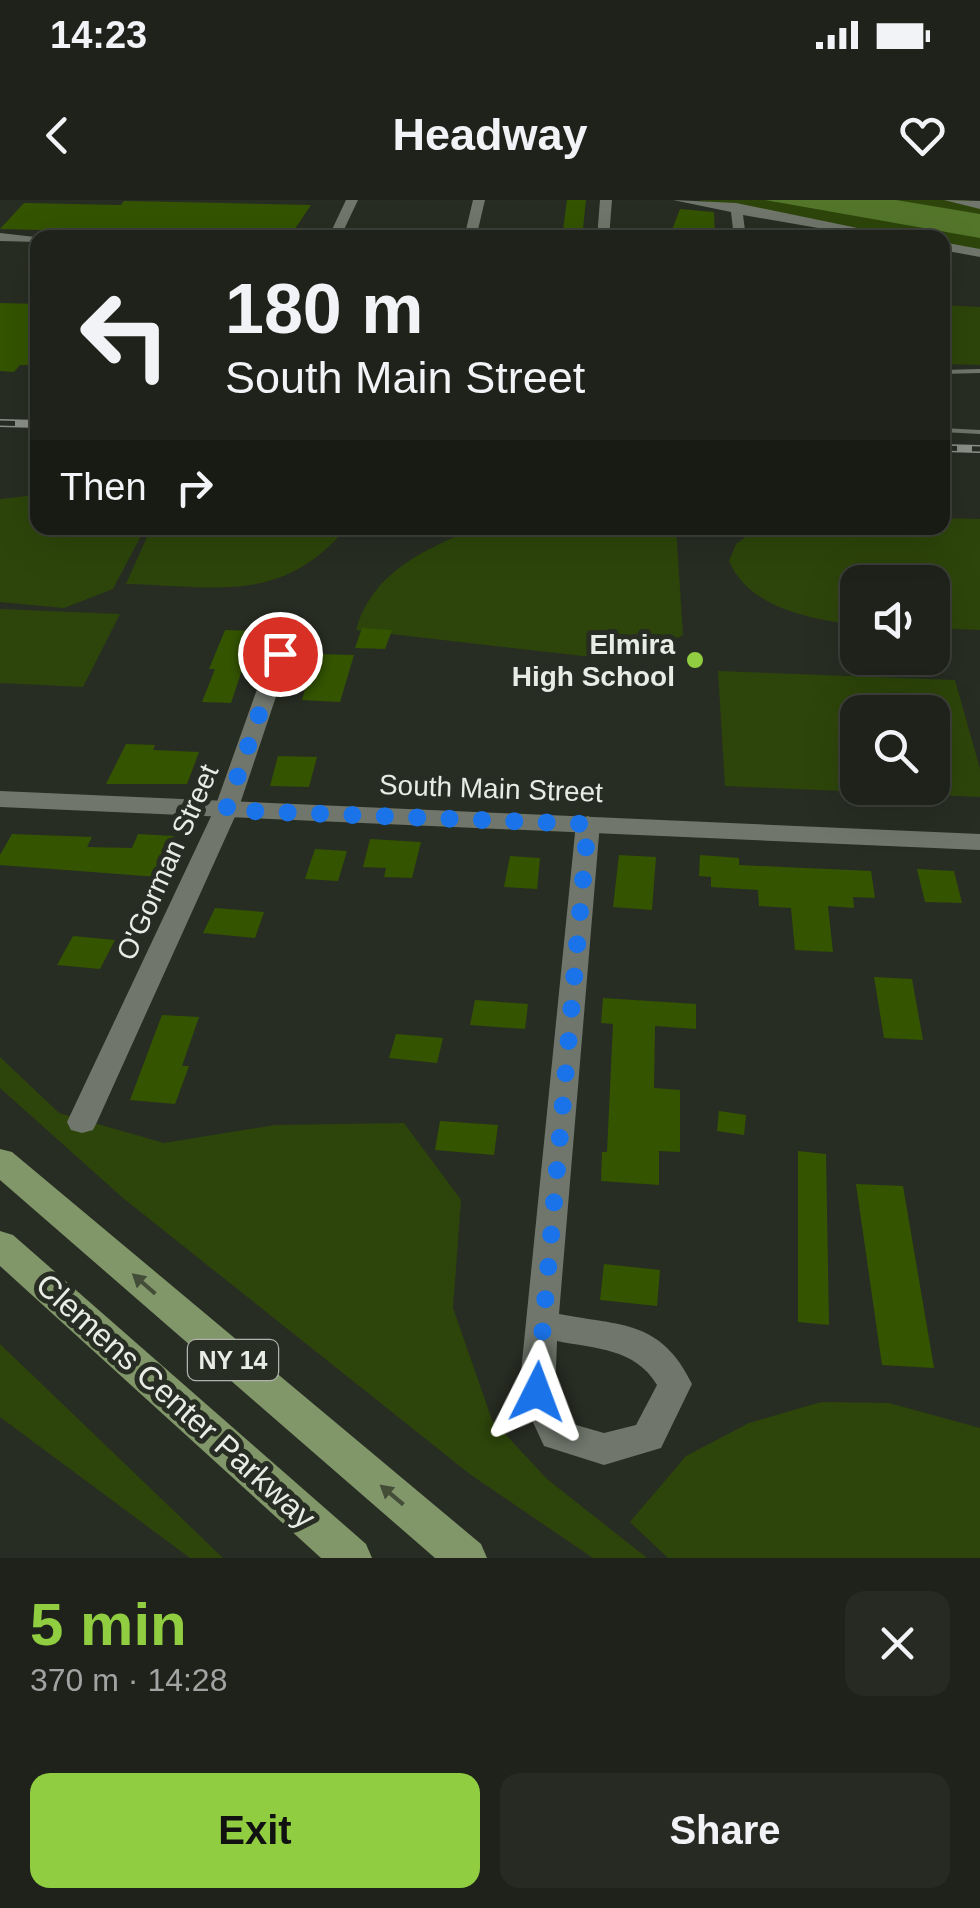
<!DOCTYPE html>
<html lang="en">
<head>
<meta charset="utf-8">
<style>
  :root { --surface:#1e221a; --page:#262a23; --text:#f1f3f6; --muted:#a1a4a2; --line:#3c3f39; --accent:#90cd40 }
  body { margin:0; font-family:Arial,sans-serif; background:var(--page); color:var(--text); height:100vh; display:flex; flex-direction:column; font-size:38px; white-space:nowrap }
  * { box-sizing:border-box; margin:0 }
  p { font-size:32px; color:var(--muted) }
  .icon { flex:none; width:55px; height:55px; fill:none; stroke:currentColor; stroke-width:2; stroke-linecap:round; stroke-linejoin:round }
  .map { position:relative; height:1358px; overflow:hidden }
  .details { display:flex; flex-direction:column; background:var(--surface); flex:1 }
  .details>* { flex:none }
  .guide { position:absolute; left:30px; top:30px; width:920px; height:305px; border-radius:20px; box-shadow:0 10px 40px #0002,0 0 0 2px var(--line); background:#1e221a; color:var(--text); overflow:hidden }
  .fabs { position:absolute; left:840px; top:365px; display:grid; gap:20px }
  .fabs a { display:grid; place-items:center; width:110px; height:110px; border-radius:20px; background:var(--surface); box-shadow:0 10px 40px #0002,0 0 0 2px var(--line); font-size:50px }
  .pin { position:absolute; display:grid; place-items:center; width:85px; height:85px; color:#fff; margin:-42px; border:5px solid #fff; border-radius:50%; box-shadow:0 2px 10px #0007 }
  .me { position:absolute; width:110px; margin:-55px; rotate:3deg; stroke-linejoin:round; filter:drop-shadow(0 0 8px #0008) }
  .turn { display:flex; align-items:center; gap:35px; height:210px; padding:0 30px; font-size:45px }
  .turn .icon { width:130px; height:130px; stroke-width:2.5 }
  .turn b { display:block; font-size:70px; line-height:85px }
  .then { display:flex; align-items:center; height:95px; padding:0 30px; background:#0003; gap:20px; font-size:38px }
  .round { display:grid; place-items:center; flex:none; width:105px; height:105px; border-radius:20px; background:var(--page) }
  .summary { display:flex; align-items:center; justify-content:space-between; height:170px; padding:0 30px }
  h1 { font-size:60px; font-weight:800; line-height:75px; color:var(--accent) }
  .primary-button { display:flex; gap:20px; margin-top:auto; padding:20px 30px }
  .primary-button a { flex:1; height:115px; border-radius:20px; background:var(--accent); color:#111; font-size:40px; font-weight:800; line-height:115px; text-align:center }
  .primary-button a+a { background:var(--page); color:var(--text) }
  .status { display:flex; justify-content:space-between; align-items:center; height:70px; padding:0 50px; background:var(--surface); direction:ltr }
  .status svg { height:28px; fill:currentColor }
  header { display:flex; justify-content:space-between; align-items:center; height:130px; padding:0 30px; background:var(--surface); font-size:45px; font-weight:800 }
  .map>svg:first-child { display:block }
  .green { fill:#2d450a; fill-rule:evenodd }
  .water { fill:#54762b }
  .building { fill:#345400 }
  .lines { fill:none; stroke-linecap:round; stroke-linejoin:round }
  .service { fill:#70766b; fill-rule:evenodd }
  .minor { fill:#70766b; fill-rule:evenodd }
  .tertiary { fill:#70766b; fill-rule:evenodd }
  .primary { fill:#81976a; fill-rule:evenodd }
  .rail-casing { stroke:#8c9088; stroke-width:8 }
  .rail { stroke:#282d23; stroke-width:5; stroke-dasharray:15; stroke-linecap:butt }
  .oneway { fill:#434d38 }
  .route { stroke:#1a73e8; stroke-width:18; stroke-dasharray:0 32.4 }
  .poi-dot { fill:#90cd40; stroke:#282d23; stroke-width:4 }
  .labels { text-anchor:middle; stroke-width:10; stroke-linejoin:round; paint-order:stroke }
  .shield { fill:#282d23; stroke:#aeb3ab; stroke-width:2.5 }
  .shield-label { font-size:25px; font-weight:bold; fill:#e8ece5 }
  .poi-label { font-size:28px; font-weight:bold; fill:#e8ece5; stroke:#282d23; text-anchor:end }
  .street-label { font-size:28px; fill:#e8ece5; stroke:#282d23 }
  .near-street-label { font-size:32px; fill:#e8ece5; stroke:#282d23 }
</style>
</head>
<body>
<div class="status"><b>14:23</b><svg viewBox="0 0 49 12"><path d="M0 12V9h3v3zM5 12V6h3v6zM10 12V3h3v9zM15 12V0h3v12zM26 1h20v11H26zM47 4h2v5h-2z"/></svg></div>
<header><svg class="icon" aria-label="back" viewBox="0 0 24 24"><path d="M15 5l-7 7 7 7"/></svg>Headway<svg class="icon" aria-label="heart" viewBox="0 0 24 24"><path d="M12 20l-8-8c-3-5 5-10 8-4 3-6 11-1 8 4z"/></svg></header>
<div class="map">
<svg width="980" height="1358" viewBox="0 0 980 1358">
  <rect width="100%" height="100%" fill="#282d23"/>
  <g class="green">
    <path d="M698 0H966L980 3V51L943 44 942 38 909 37Z"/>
    <path d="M942 105 980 107V165L943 164Z"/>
    <path d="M37 295 38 328H145L113 389 64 408 0 402V299Z"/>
    <path d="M943 318 980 319V430L933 428 932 382H858L857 425C811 419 750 409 729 361L736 344 758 328H942Z"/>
    <path d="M151 328H346C282 405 216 386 126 384Z"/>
    <path d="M476 328H676L683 435 642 456H583L356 430C372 372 425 349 476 328Z"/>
    <path d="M0 409 120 414 83 487 0 483Z"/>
    <path d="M718 471 955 480 980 569V597L725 586ZM858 512H932V588H858Z"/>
    <path d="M0 857 59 913 164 943 275 925 404 923 461 1000 453 1108 492 1220 547 1279 647 1358H593L471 1275 123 998 0 888Z"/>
    <path d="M0 1144 223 1358H190L0 1217Z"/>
    <path d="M821 1202 889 1203 980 1228V1358H668L630 1322 686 1256 749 1223Z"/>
  </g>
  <path class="water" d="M765 0H896L980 14V38Z"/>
  <g class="building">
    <path d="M567 0H586L582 38H562Z"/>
    <path d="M124 1 224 3 311 5 290 36 0 29 24 3 121 5Z"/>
    <path d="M680 9 714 12 715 38H669Z"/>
    <path d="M0 103 38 104V165H20L14 172 0 171Z"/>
    <path d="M362 428 392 430 385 449 355 448Z"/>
    <path d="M225 430 255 431 231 503 202 502 215 469H209Z"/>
    <path d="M315 454 354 455 340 502 302 500Z"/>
    <path d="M126 544 155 545 153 550 199 552 187 584H106Z"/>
    <path d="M278 556 317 557 309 587 270 586Z"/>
    <path d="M12 634 92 637 87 647 132 648 138 634 174 636 158 677 0 665V655Z"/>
    <path d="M370 639 421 642 412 678 384 677 386 668 363 667Z"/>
    <path d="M315 649 347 651 338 681 305 679Z"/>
    <path d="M619 655 656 657 652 710 613 707Z"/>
    <path d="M700 655 739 658V665L871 671 875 698 853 697 854 708 828 706 833 752 795 750 791 708 759 706 758 690 711 687V677L699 676Z"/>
    <path d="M510 656 540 658 537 689 504 687Z"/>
    <path d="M917 669 954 671 962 703 925 702Z"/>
    <path d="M215 708 264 712 255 738 203 733Z"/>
    <path d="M73 736 115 740 100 769 57 765Z"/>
    <path d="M874 777 912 779 923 840 884 838Z"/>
    <path d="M603 798 696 804V829L655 826 654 888 680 890V952L659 951V985L601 981 602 952H607L613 824 601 823Z"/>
    <path d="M475 800 528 804 525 829 470 825Z"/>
    <path d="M162 815 199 817 182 866H189L175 904 130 900Z"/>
    <path d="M396 834 443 838 437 863 389 858Z"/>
    <path d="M719 911 746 915 744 935 717 931Z"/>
    <path d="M440 921 498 925 494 955 435 950Z"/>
    <path d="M798 951 826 954 829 1125 798 1122Z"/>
    <path d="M856 984 903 986 934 1168 882 1165Z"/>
    <path d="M604 1064 660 1070 657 1106 600 1100Z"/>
  </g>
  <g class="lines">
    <g class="service">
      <path d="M980 169V173L942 174V170Z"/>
      <path d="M942 228 980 230V234L942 232Z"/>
    </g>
    <g class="minor">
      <path d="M346 0H358L340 38H328Z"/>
      <path d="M473 0H485L476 38H464Z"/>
      <path d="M600 0H612L609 38H597Z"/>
      <path d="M673 0 736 3 906 38H876L743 15 746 38H734L731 12Z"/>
      <path d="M944 0 980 1V9Z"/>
      <path d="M0 33 44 38H38V42L0 41Z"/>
      <path d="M942 42 980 49V57L942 50Z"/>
      <path d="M292 413 302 419 238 610 97 922 93 930 82 933 71 930 67 922 214 610 282 419Z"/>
      <path d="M588 616 600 623 559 1114C622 1126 661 1120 692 1184L661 1248 604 1265 544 1246 519 1192 576 623ZM557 1141C596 1149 635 1148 657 1185L636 1225 604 1233 569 1223 555 1192Z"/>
    </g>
    <path class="tertiary" d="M0 591 980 634V650L0 607Z"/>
    <g class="primary">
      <path d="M0 949 12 952 481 1344 487 1358H435L0 980Z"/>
      <path d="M0 1031 13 1035 366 1344 372 1358H321L0 1066Z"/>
    </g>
    <g class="rail-casing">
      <g id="rail">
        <path d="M0 223 38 224"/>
        <path d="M942 248 980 249"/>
      </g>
    </g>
    <use href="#rail" class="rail"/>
  </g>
  <defs><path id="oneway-solid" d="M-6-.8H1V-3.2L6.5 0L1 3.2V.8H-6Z" transform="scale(2.5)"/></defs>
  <g class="oneway">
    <use href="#oneway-solid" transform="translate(144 1084) rotate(-139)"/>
    <use href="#oneway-solid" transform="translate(392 1295) rotate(-140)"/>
  </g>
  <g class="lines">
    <path class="route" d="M280 454 226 610 588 624 537 1192"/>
  </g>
  <circle class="poi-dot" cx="695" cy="460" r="10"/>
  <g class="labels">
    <rect class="shield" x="188" y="1140" width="90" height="40" rx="8"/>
    <g class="shield-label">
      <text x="233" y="1169">NY 14</text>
    </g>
    <g class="poi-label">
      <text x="675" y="454">Elmira<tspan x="675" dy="32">High School</tspan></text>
    </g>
    <g class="street-label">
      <text transform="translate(491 588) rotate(2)" y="10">South Main Street</text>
      <text transform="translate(167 662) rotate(-66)" y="10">O'Gorman Street</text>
    </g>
    <g class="near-street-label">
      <text transform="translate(176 1201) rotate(42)" y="11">Clemens Center Parkway</text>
    </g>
  </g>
</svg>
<div class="fabs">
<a><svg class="icon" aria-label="sound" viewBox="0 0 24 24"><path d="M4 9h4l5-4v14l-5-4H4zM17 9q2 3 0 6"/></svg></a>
<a><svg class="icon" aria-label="search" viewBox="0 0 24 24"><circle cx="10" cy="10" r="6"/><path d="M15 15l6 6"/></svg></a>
</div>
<div class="pin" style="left:280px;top:454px;background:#d93025"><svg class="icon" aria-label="arrive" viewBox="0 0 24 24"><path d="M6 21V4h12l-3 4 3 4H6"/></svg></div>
<svg class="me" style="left:537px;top:1192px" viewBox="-20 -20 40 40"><path d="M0-17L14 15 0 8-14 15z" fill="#1a73e8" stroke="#fff" stroke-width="4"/></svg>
<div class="guide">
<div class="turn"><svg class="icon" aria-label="left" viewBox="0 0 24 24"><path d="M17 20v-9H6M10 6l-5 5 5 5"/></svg><div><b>180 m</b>South Main Street</div></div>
<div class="then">Then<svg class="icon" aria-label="right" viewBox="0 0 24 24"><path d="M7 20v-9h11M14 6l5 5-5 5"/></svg></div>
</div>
</div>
<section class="details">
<div class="summary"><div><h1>5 min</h1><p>370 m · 14:28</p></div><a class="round"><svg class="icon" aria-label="close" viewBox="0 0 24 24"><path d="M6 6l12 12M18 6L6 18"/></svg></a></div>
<div class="primary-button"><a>Exit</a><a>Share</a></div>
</section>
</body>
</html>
